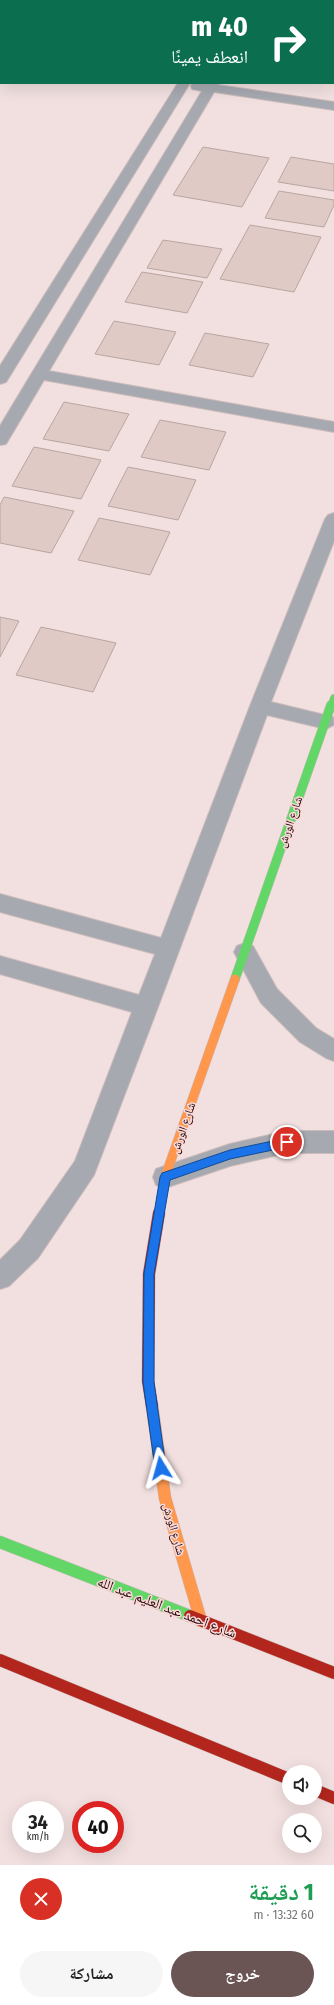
<!DOCTYPE html>
<html lang="ar">
<head>
<meta charset="utf-8">
<style>
  :root { --surface:#fff; --page:#f6f6f6; --text:#222; --muted:#767676; --accent:#6b5454 }
  body { margin:0; font-family:"Fira Sans Condensed","Noto Naskh Arabic",sans-serif; background:var(--page); color:var(--text); direction:rtl; height:100vh; display:flex; flex-direction:column; font-size:15px; white-space:nowrap }
  * { box-sizing:border-box; margin:0 }
  p { font-size:13px; color:var(--muted) }
  .icon { flex:none; width:22px; height:22px; fill:none; stroke:currentColor; stroke-width:2; stroke-linecap:round; stroke-linejoin:round }
  .map { position:relative; height:1865px; overflow:hidden; direction:ltr }
  .details { display:flex; flex-direction:column; background:var(--surface); flex:1 }
  .details>* { flex:none }
  .top-card { position:absolute; left:0px; top:0px; width:334px; height:84px; box-shadow:0 4px 16px #0002; direction:rtl; background:#0b6e4f; color:#fff; overflow:hidden }
  .fabs { position:absolute; left:282px; top:1765px; display:grid; gap:8px }
  .fabs a { display:grid; place-items:center; width:40px; height:40px; border-radius:50%; background:var(--surface); box-shadow:0 4px 16px #0002; font-size:20px }
  .speed { position:absolute; left:12px; top:1801px; display:flex; gap:8px; font-size:20px; font-weight:700; text-align:center }
  .speed>* { display:grid; place-content:center; width:52px; height:52px; border-radius:50%; background:var(--surface); box-shadow:0 4px 16px #0002; line-height:1 }
  .speed small { font-size:10px; font-weight:400 }
  .speed .limit { border:6px solid #d22; background:#fff; color:#111 }
  .pin { position:absolute; display:grid; place-items:center; width:34px; height:34px; color:#fff; margin:-17px; border:2px solid #fff; border-radius:50%; box-shadow:0 1px 4px #0007 }
  .me { position:absolute; width:44px; margin:-22px; rotate:352deg; stroke-linejoin:round; filter:drop-shadow(0 0 3px #0008) }
  .turn { display:flex; align-items:center; gap:14px; height:84px; padding:0 20px; font-size:18px }
  .turn .icon { width:52px; height:52px; stroke-width:2.5 }
  .turn b { display:block; font-size:28px; line-height:34px }
  .round { display:grid; place-items:center; flex:none; width:42px; height:42px; border-radius:21px; background:var(--page) }
  .headline { display:flex; align-items:center; justify-content:space-between; height:68px; padding:0 20px }
  h1 { font-size:24px; font-weight:700; line-height:30px; color:#1e9e55 }
  .action { display:flex; gap:8px; margin-top:auto; padding:8px 20px }
  .action a { flex:1; height:46px; border-radius:24px; background:var(--accent); color:#fff; font-size:16px; font-weight:700; line-height:46px; text-align:center }
  .action a+a { background:var(--page); color:var(--text) }
  .map>svg:first-child { display:block }
  .building { fill:#dfcac6; stroke:#b9a5a0 }
  .lines { fill:none; stroke-linecap:round; stroke-linejoin:round }
  .lane-casing { stroke:#cbbbbb; stroke-width:2 }
  .street-casing { stroke:#cbbbbb; stroke-width:2 }
  .fast-far2-casing { stroke:#cbbbbb; stroke-width:8 }
  .fast-far1-casing { stroke:#cbbbbb; stroke-width:10 }
  .fast-casing { stroke:#cbbbbb; stroke-width:13 }
  .slow-far1-casing { stroke:#cbbbbb; stroke-width:10 }
  .slow-casing { stroke:#cbbbbb; stroke-width:13 }
  .jam-far1-casing { stroke:#cbbbbb; stroke-width:10 }
  .jam-casing { stroke:#cbbbbb; stroke-width:13 }
  .lane { fill:#a7a9b0; fill-rule:evenodd }
  .street { fill:#a7a9b0; fill-rule:evenodd }
  .fast-far2 { stroke:#63d668; stroke-width:7 }
  .fast-far1 { stroke:#63d668; stroke-width:9 }
  .fast { stroke:#63d668; stroke-width:12 }
  .slow-far1 { stroke:#ff974d; stroke-width:9 }
  .slow { stroke:#ff974d; stroke-width:12 }
  .jam-far1 { stroke:#b3261e; stroke-width:9 }
  .jam { stroke:#b3261e; stroke-width:12 }
  .route { fill:#1a73e8; stroke:#114b97 }
  .labels { text-anchor:middle; stroke-width:3; stroke-linejoin:round; paint-order:stroke }
  .street-label { font-size:12px; fill:#230809; stroke:#fad9d8 }
  .near-street-label { font-size:14px; fill:#230809; stroke:#fad9d8 }
</style>
</head>
<body>
<div class="map">
<svg width="334" height="1865" viewBox="0 0 334 1865">
  <rect width="100%" height="100%" fill="#f2e0e0"/>
  <g class="building">
    <path d="M203 147 269 158 242 207 173 195Z"/>
    <path d="M291 157 334 164V191L278 182Z"/>
    <path d="M279 191 334 200V205L324 227 265 218Z"/>
    <path d="M250 225 321 237 294 292 220 279Z"/>
    <path d="M163 240 222 249 207 278 147 268Z"/>
    <path d="M142 272 203 282 187 313 125 302Z"/>
    <path d="M114 321 176 332 159 365 95 354Z"/>
    <path d="M205 333 269 344 253 377 189 365Z"/>
    <path d="M64 402 129 414 109 451 43 439Z"/>
    <path d="M160 420 226 432 209 470 141 457Z"/>
    <path d="M34 447 101 460 81 499 12 486Z"/>
    <path d="M128 467 196 480 178 520 108 506Z"/>
    <path d="M4 497 74 511 51 553 0 543V505Z"/>
    <path d="M99 518 170 532 150 575 78 560Z"/>
    <path d="M0 617 19 621 0 657Z"/>
    <path d="M41 627 116 643 93 692 16 675Z"/>
  </g>
  <g class="lines">
    <g class="lane-casing">
      <path id="lane" d="M0 0H6V1H1V6Z"/>
    </g>
    <g class="street-casing">
      <g id="street">
        <rect x="333" y="74" width="1" height="8"/>
        <path d="M178 83H190L8 379 6 382 0 384V366Z"/>
        <path d="M192 83H219L218 85 334 102V110L214 92 49 371 334 422V432L44 380 6 444 0 445V426L202 91 192 89 191 86Z"/>
        <path d="M334 513V541L271 702 333 717 334 725 326 729 267 715 158 1007 94 1175 38 1258 9 1286 0 1289V1260L20 1240 75 1161 132 1012 0 974V956L139 995 155 954 0 912V894L161 938 250 706 325 519 328 515Z"/>
        <path d="M245 943 253 946 277 989 316 1028 334 1039V1061L326 1058 300 1042 261 1003 234 952 237 946Z"/>
        <path d="M287 1131H334V1153H287L230 1166 165 1188 156 1185 153 1177 156 1169 165 1166 230 1144Z"/>
      </g>
    </g>
    <g class="fast-far2-casing">
      <path id="fast-far2" d="M331 706 334 698"/>
    </g>
    <g class="fast-far1-casing">
      <path id="fast-far1" d="M235 979 331 705"/>
    </g>
    <g class="fast-casing">
      <path id="fast" d="M0 1542 190 1616"/>
    </g>
    <g class="slow-far1-casing">
      <path id="slow-far1" d="M161 1201 165 1177 235 979"/>
    </g>
    <g class="slow-casing">
      <path id="slow" d="M152 1406 165 1498 201 1621"/>
    </g>
    <g class="jam-far1-casing">
      <path id="jam-far1" d="M159 1214 161 1201"/>
    </g>
    <g class="jam-casing">
      <g id="jam">
        <path d="M152 1406 148 1381 149 1274 159 1213"/>
        <path d="M190 1616 334 1673"/>
        <path d="M0 1660 289 1779"/>
        <path d="M315 1790 334 1798"/>
      </g>
    </g>
    <use href="#lane" class="lane"/>
    <use href="#street" class="street"/>
    <use href="#fast-far2" class="fast-far2"/>
    <use href="#fast-far1" class="fast-far1"/>
    <use href="#fast" class="fast"/>
    <use href="#slow-far1" class="slow-far1"/>
    <use href="#slow" class="slow"/>
    <use href="#jam-far1" class="jam-far1"/>
    <use href="#jam" class="jam"/>
  </g>
  <path class="route" d="M287 1138 292 1142 287 1147 230 1159 170 1180 154 1274V1382L166 1468 165 1473 161 1474 157 1473 155 1468 143 1382 144 1274 160 1177 162 1173 230 1150Z"/>
  <g class="labels">
    <g class="street-label">
      <text transform="translate(290 822) rotate(-71)" y="4">شارع الورش</text>
      <text transform="translate(183 1128) rotate(-71)" y="4">شارع الورش</text>
      <text transform="translate(174 1529) rotate(74)" y="4">شارع الورش</text>
    </g>
    <g class="near-street-label">
      <text transform="translate(167 1607) rotate(21)" y="5">شارع احمد عبد العليم عبد الله</text>
    </g>
  </g>
</svg>
<div class="fabs">
<a><svg class="icon" aria-label="sound" viewBox="0 0 24 24"><path d="M4 9h4l5-4v14l-5-4H4zM17 9q2 3 0 6"/></svg></a>
<a><svg class="icon" aria-label="search" viewBox="0 0 24 24"><circle cx="10" cy="10" r="6"/><path d="M15 15l6 6"/></svg></a>
</div>
<div class="speed"><div>34<small>km/h</small></div><div class="limit">40</div></div>
<div class="pin" style="left:287px;top:1142px;background:#d93025"><svg class="icon" aria-label="arrive" viewBox="0 0 24 24"><path d="M6 21V4h12l-3 4 3 4H6"/></svg></div>
<svg class="me" style="left:161px;top:1468px" viewBox="-20 -20 40 40"><path d="M0-17L14 15 0 8-14 15z" fill="#1a73e8" stroke="#fff" stroke-width="4"/></svg>
<div class="top-card">
<div class="turn"><svg class="icon" aria-label="right" viewBox="0 0 24 24"><path d="M7 20v-9h11M14 6l5 5-5 5"/></svg><div><b>40 m</b>انعطف يمينًا</div></div>
</div>
</div>
<section class="details">
<div class="headline"><div><h1>1 دقيقة</h1><p>60 m · 13:32</p></div><a class="round" style="background:#d93025;color:#fff"><svg class="icon" aria-label="close" viewBox="0 0 24 24"><path d="M6 6l12 12M18 6L6 18"/></svg></a></div>
<div class="action"><a>خروج</a><a>مشاركة</a></div>
</section>
</body>
</html>
